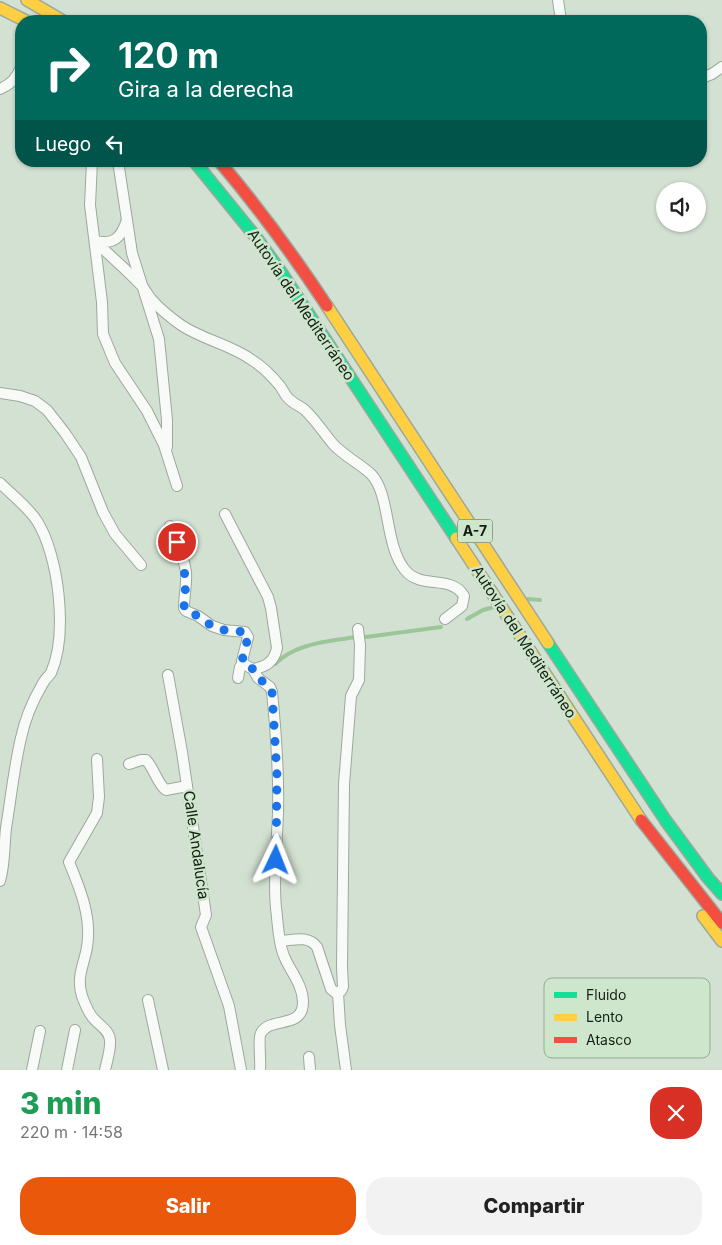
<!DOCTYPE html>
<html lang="es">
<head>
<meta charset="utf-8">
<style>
  :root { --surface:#fff; --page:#f2f2f2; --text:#222; --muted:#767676; --accent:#ea580c }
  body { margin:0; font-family:Inter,sans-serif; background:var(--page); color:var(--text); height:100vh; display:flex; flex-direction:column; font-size:19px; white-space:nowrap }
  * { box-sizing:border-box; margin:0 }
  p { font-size:16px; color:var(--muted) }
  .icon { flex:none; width:28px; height:28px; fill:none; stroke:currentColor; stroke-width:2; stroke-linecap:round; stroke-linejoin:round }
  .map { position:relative; height:1070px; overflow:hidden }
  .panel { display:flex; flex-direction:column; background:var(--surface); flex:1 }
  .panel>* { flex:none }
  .banner { position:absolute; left:15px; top:15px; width:692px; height:152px; border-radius:20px; box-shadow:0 1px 4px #0004; background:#00695c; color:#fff; overflow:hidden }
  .tools { position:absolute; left:656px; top:182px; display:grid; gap:10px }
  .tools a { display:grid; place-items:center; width:50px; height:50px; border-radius:50%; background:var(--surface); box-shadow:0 1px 4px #0004; font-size:25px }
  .pin { position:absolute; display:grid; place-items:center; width:42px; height:42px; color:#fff; margin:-21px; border:2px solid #fff; border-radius:50%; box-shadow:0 1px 5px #0007 }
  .me { position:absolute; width:55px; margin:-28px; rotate:2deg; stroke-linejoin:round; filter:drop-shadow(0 0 4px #0008) }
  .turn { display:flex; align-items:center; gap:18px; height:105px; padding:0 20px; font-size:22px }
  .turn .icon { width:65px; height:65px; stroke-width:2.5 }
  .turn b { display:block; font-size:35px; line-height:42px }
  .then { display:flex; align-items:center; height:48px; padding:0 20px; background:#0003; gap:10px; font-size:19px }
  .round { display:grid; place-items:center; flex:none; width:52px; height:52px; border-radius:20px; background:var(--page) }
  .summary { display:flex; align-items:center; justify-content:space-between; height:85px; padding:0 20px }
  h1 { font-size:30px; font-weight:800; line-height:38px; color:#1e9e55 }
  .cta { display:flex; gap:10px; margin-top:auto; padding:10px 20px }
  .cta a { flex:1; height:58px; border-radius:20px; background:var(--accent); color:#fff; font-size:20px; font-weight:800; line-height:58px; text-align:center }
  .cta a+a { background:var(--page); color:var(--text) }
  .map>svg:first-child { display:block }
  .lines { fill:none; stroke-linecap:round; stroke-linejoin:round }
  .stream { stroke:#9cc699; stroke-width:4 }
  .street-casing { stroke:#9da89c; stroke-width:12 }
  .fast-casing { stroke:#9da89c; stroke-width:14 }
  .slow-casing { stroke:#9da89c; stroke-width:14 }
  .jam-casing { stroke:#9da89c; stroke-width:14 }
  .street { stroke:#f8faf8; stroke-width:10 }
  .fast { stroke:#16e098; stroke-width:11 }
  .slow { stroke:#ffcf43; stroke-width:11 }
  .jam { stroke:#f24e42; stroke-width:11 }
  .route { stroke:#1a73e8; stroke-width:9; stroke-dasharray:0 16.2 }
  .labels { text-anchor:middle; stroke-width:5; stroke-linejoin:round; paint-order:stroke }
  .shield { fill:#cee7cc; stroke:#4d5b4c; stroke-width:1 }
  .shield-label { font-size:14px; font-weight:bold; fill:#161f15 }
  .street-label { font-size:15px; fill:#161f15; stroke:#cee7cc }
  .key { fill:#cee7cc; stroke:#97ab95; stroke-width:1 }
  .key-label { font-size:14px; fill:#161f15 }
</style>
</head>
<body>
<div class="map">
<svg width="722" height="1070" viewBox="0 0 722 1070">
  <rect width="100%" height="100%" fill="#d3e1d2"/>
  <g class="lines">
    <g class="stream">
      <path d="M528 599 540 600"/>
      <path d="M467 619 483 610 494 607"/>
      <path d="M366 637 441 627"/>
      <path d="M275 664C296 643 327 642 355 637"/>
    </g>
    <g class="street-casing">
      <g id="street">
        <path d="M558 0 561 21"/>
        <path d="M701 78 712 74 722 67"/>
        <path d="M0 89C11 84 16 79 21 67"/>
        <path d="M92 161 90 205 102 302 103 334 115 363 147 411 164 445 177 486"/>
        <path d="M118 161 132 253 159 339 167 420V447"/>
        <path d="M127 220C121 238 114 245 95 241 110 256 127 270 141 285 146 290 148 296 152 300 161 310 171 318 181 325 203 340 230 344 252 360 263 367 272 376 280 386 283 390 285 395 288 398 293 404 301 406 306 411 316 421 324 433 333 444 344 456 359 463 371 474 391 495 384 544 405 570 421 590 451 574 464 596L462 606 445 619"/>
        <path d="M0 393 20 396 35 401 47 410 65 433 81 457 103 512 115 534 141 565"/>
        <path d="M0 483C12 495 28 507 37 521 59 556 68 634 51 673 48 677 44 680 42 685 32 702 25 719 21 738 14 767 11 798 6 828 4 846 5 863 0 881"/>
        <path d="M225 514 268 597 271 608 277 648C274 662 266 667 253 669"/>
        <path d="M170 526C176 541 184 556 186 572 187 584 184 596 184 608L186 611 198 616 212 626 224 630 245 632 248 637 242 661 245 665 253 669 258 678 270 687 272 692C276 732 279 773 278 813 277 844 273 877 276 908 278 923 278 942 284 956 290 971 303 985 303 1002 303 1030 270 1016 261 1033 258 1037 261 1062 260 1070"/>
        <path d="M168 675 182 752 206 915 201 927 229 1006 241 1070"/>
        <path d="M238 678 240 667 243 663"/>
        <path d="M97 759 99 797 97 813 69 862C80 889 92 917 87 947 84 965 76 977 82 996 85 1004 88 1013 94 1019 100 1026 109 1030 110 1040 111 1049 107 1061 105 1070"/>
        <path d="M129 764 141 760H146C154 768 158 785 166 790L187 786"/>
        <path d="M281 941C294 940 308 935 317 947L331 989 336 993 341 991 343 987 342 967 344 784 351 696 359 680 360 645 358 629"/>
        <path d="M338 993 340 1025 346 1070"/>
        <path d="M148 1000 163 1070"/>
        <path d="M309 1057 310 1070"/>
        <path d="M32 1070 40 1031"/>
        <path d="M67 1070 75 1030"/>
      </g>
    </g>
    <g class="fast-casing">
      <g id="fast">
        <path d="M194 161 255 236 281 272 456 538"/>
        <path d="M548 643 666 821 708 878 722 894"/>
      </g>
    </g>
    <g class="slow-casing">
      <g id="slow">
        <path d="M27 0 63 21"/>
        <path d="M0 8 26 21"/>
        <path d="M327 306 548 643"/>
        <path d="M456 538 641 820"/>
        <path d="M703 916 722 941"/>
      </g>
    </g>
    <g class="jam-casing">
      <g id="jam">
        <path d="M219 161C258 207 294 256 327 306"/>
        <path d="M641 820 722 923"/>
      </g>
    </g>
    <use href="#street" class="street"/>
    <use href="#fast" class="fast"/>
    <use href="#slow" class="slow"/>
    <use href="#jam" class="jam"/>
  </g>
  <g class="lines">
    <path class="route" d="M177 542C185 565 187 583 184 607L185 610 198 616 212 626 224 630 245 632 248 637 242 661 245 665 253 669 258 678 270 687 272 692 277 775 276 860"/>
  </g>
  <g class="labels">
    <rect class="shield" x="457.5" y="519.5" width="35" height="23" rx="4"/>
    <g class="shield-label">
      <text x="475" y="536">A-7</text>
    </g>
    <g class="street-label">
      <text transform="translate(301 305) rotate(56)" y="5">Autovía del Mediterráneo</text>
      <text transform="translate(524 642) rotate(57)" y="5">Autovía del Mediterráneo</text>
      <text transform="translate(196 845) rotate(82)" y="5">Calle Andalucía</text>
    </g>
  </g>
  <rect x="544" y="978" width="166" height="80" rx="8" class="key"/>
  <rect x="554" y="992" width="23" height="6" fill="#16e098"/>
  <rect x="554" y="1014" width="23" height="7" fill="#ffcf43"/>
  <rect x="554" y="1037" width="23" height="6" fill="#f24e42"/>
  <g class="key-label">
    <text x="586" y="1000">Fluido</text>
    <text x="586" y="1022">Lento</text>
    <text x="586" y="1045">Atasco</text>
  </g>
</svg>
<div class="tools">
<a><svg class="icon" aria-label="sound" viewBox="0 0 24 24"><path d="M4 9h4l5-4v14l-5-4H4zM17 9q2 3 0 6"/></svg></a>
</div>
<div class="pin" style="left:177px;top:542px;background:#d93025"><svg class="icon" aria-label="arrive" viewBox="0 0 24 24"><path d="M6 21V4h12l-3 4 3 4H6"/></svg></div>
<svg class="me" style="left:276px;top:860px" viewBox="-20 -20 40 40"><path d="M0-17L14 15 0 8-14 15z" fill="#1a73e8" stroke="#fff" stroke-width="4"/></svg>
<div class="banner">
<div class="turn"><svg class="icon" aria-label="right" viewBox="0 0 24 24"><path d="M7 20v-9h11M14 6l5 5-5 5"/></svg><div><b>120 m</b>Gira a la derecha</div></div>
<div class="then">Luego<svg class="icon" aria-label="left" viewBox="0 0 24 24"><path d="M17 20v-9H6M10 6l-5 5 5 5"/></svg></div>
</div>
</div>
<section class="panel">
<div class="summary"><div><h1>3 min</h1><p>220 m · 14:58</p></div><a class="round" style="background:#d93025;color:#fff"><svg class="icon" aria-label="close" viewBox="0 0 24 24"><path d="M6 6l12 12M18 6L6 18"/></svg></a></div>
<div class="cta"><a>Salir</a><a>Compartir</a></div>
</section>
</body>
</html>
